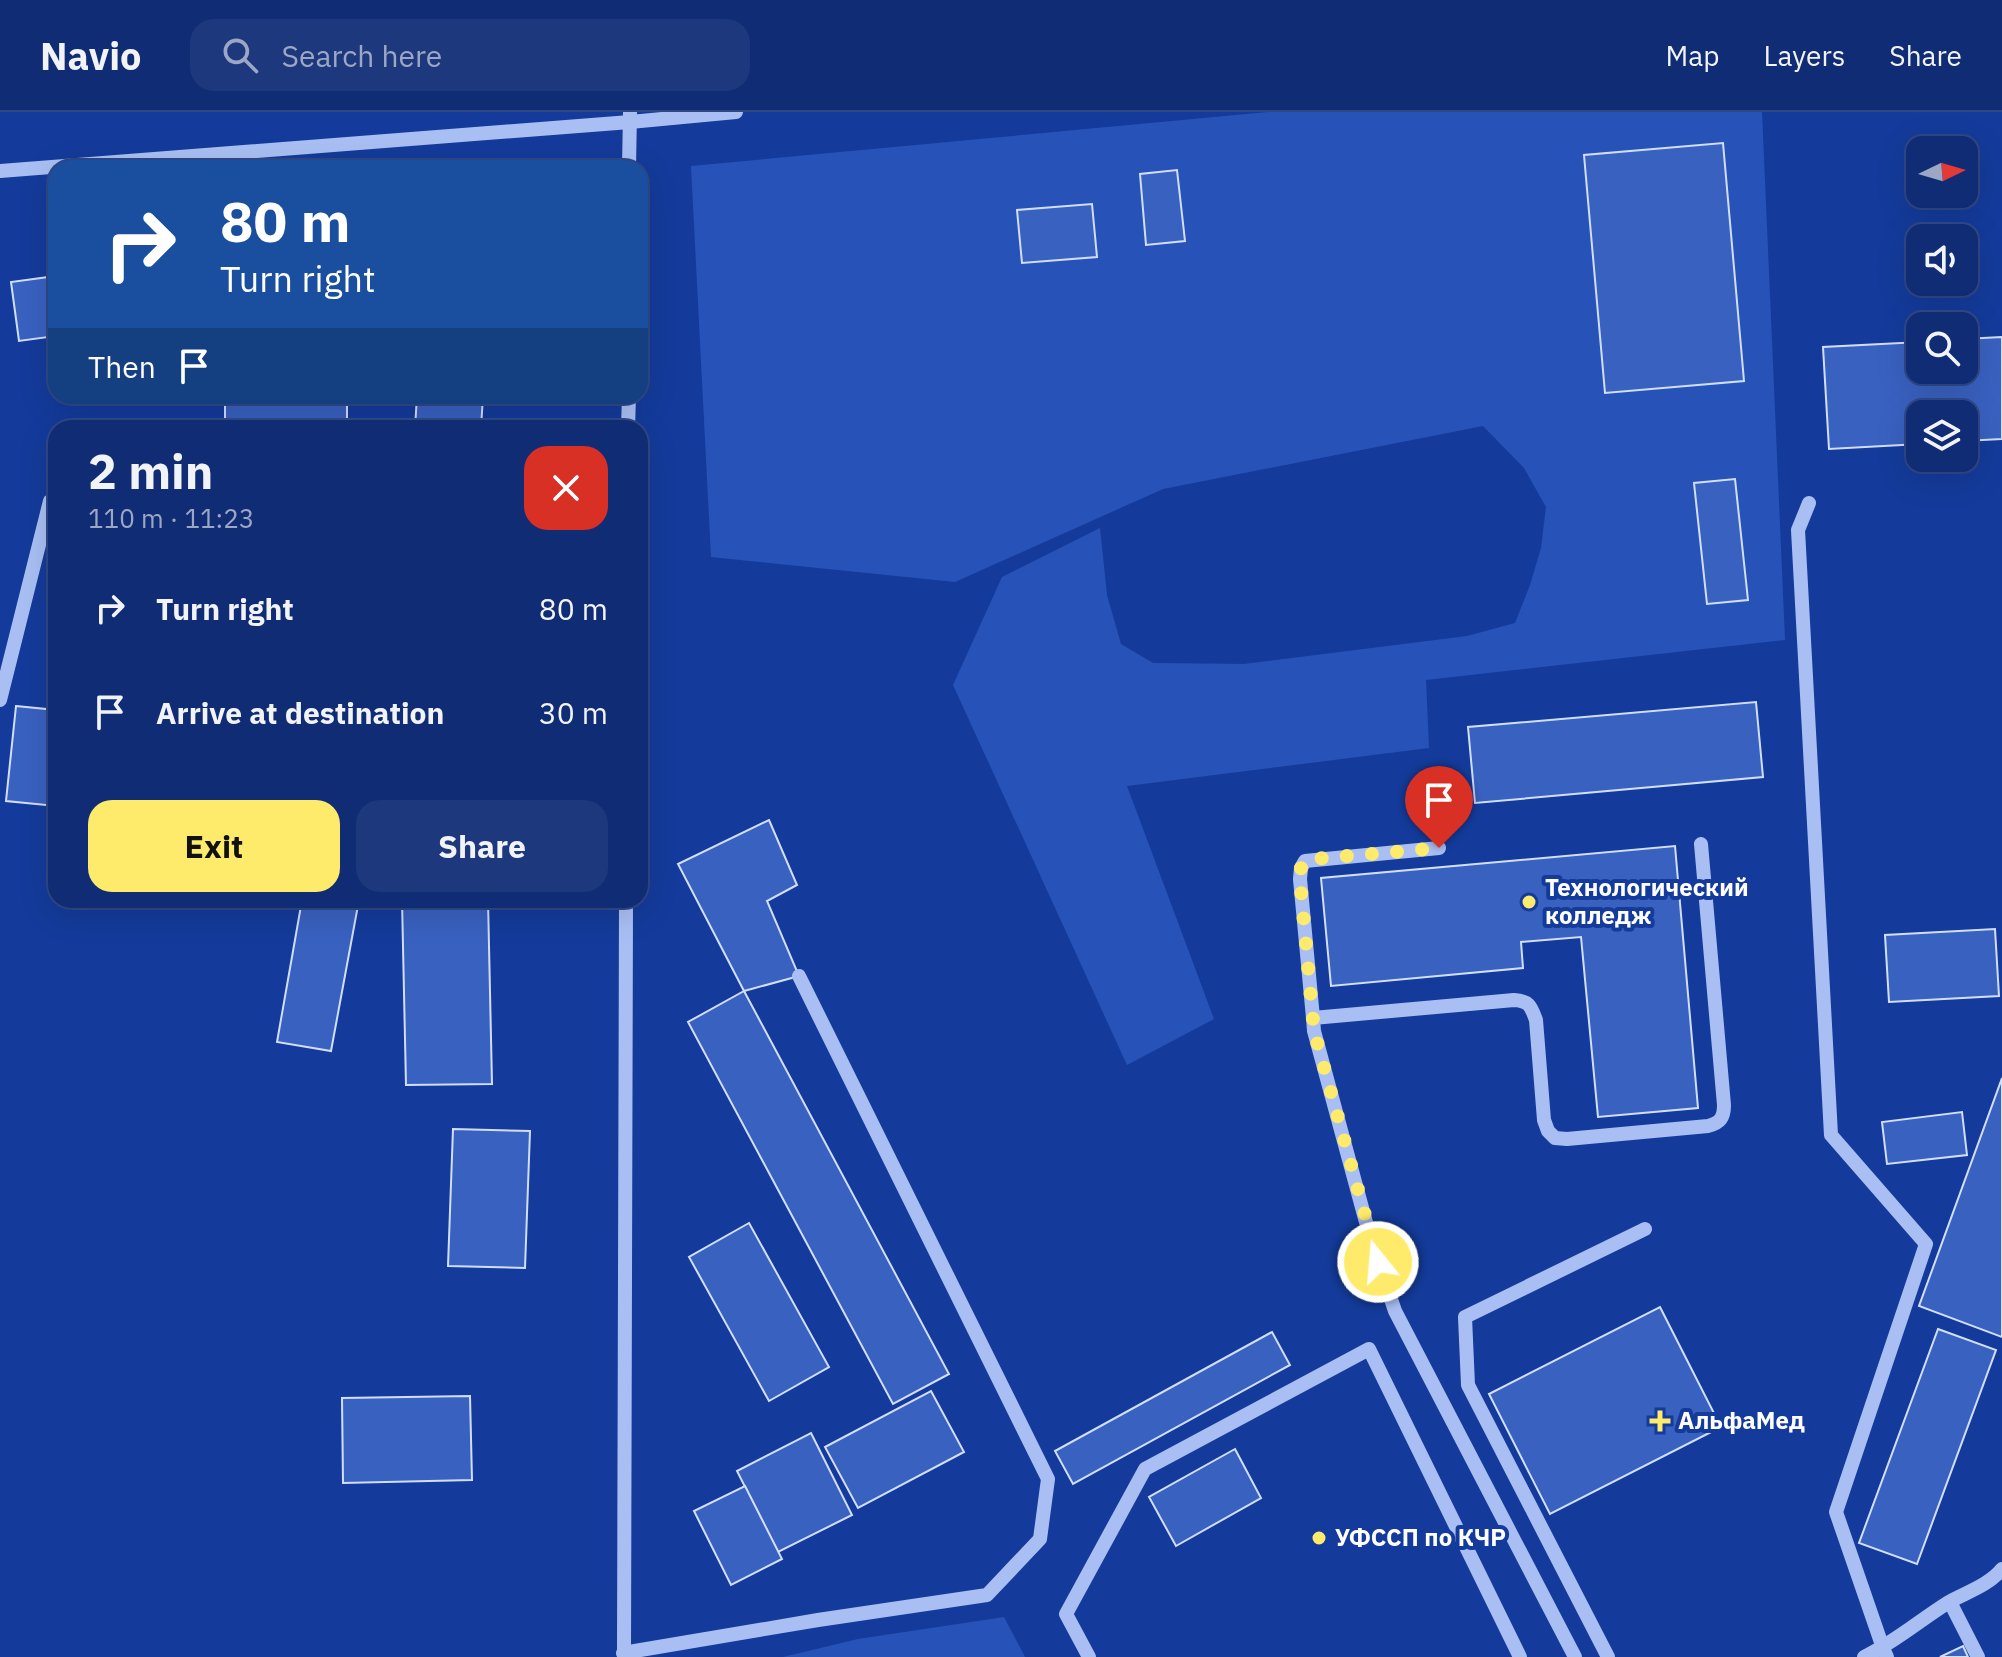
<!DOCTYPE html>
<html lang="en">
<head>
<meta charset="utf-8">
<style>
  :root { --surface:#0f2c74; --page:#1d387c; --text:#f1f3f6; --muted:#9ba7c5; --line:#2f4886; --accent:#ffeb6b }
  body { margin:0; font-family:"IBM Plex Sans",sans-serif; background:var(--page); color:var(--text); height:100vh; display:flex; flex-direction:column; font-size:30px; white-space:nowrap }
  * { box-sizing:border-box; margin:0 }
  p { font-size:26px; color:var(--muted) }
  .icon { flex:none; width:44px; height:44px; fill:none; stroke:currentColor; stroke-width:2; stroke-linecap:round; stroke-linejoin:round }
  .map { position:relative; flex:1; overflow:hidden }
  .side { position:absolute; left:48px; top:308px; width:600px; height:488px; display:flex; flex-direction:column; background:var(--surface); border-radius:24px; box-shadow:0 8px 32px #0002,0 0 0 2px var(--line) }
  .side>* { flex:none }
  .guide { position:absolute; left:48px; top:48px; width:600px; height:244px; border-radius:24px; box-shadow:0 8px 32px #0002,0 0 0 2px var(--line); background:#1a4fa0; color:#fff; overflow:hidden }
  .needle { width:52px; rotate:85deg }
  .buttons { position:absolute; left:1906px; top:24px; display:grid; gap:16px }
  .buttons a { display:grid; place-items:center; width:72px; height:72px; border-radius:16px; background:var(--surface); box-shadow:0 8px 32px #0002,0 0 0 2px var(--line); font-size:40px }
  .pin { position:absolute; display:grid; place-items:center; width:68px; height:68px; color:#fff; margin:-82px -34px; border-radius:50% 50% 50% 0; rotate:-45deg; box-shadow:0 0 8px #0007 }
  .pin .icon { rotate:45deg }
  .me { position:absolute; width:88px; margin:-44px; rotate:343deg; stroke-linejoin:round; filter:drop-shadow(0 0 6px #0008) }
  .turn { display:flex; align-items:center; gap:28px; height:168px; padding:0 40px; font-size:36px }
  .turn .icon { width:104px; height:104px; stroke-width:2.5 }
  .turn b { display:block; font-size:56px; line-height:68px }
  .then { display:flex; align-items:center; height:76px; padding:0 40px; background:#0003; gap:16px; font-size:30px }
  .round { display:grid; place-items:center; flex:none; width:84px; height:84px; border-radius:24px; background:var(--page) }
  .headline { display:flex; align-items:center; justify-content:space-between; height:136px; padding:0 40px }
  h1 { font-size:48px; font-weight:700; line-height:60px }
  .cta { display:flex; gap:16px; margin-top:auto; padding:16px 40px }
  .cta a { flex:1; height:92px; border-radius:24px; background:var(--accent); color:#111; font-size:32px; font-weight:700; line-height:92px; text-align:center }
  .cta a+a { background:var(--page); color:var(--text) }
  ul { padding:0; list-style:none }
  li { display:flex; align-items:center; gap:24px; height:104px; padding:0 40px }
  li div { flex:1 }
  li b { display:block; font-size:30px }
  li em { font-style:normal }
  header { display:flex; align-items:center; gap:48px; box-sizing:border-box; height:112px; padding:0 40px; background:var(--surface); border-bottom:2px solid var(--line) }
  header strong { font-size:38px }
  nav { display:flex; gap:44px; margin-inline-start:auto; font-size:28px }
  .search { width:560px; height:72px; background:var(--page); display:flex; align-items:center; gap:20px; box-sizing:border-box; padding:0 28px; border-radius:24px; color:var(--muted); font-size:30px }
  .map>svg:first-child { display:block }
  .green { fill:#2753b9 }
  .building { fill:#3961c0; stroke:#d1defd; stroke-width:2 }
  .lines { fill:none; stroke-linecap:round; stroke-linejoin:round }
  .minor { stroke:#a9bff3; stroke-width:14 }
  .route { stroke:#ffeb6b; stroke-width:14; stroke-dasharray:0 25.2 }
  .poi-dot { fill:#ffeb6b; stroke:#143b9b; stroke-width:3 }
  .labels { text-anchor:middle; stroke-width:8; stroke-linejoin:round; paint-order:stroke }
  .poi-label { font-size:24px; font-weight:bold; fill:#fff; stroke:#143b9b; text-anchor:start }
</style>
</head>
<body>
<header>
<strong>Navio</strong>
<div class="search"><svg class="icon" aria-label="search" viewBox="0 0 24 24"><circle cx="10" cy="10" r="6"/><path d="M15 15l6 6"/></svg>Search here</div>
<nav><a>Map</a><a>Layers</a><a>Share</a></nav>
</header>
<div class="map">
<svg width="2002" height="1545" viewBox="0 0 2002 1545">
  <rect width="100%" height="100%" fill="#143b9b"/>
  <g class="green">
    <path d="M1268 0H1762L1785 528 1426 568 1429 636 1127 674 1214 907 1127 953 953 573 1002 465 1100 416 1107 483 1121 532 1153 551 1244 552 1467 524 1515 511 1530 473 1541 436 1546 395 1524 356 1483 314 1163 377 955 470 711 445 691 54Z"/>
    <path d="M1004 1505 1025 1545H783L858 1527Z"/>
  </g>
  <g class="building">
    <path d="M1723 31 1744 269 1605 281 1584 43Z"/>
    <path d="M1177 58 1185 129 1146 133 1140 62Z"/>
    <path d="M1092 92 1097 145 1022 151 1017 98Z"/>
    <path d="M56 164V224L19 229 11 170Z"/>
    <path d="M2002 225V327L1964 329V302H1920V332L1829 337 1823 235 1920 230V258H1964V227Z"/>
    <rect x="225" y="284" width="122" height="32"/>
    <path d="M417 284H483L481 316H415Z"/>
    <path d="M1735 367 1748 488 1707 492 1694 371Z"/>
    <path d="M1756 590 1763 665 1475 691 1468 615Z"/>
    <path d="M16 594 56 598V694L6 689Z"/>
    <path d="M769 708 797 773 767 789 799 864 744 879 678 752Z"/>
    <path d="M1675 734 1698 996 1598 1005 1581 825 1521 830 1523 856 1331 874 1321 766Z"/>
    <path d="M302 788H359L331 939 277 930Z"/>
    <path d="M402 788H488L492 972 406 973Z"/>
    <path d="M1995 817 1999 884 1889 890 1885 823Z"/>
    <path d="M744 879 949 1262 893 1292 688 910Z"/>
    <path d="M2002 966V1225L1919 1194Z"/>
    <path d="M1962 1000 1967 1043 1887 1052 1882 1010Z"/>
    <path d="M453 1017 530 1019 525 1156 448 1154Z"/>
    <path d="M749 1111 829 1255 769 1289 689 1145Z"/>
    <path d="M1660 1195 1721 1315 1550 1402 1489 1282Z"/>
    <path d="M1938 1217 1996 1238 1917 1452 1859 1431Z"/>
    <path d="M1272 1220 1290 1253 1073 1372 1055 1339Z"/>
    <path d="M931 1279 964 1340 858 1396 825 1335Z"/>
    <path d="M470 1284 472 1368 343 1371 342 1286Z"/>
    <path d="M811 1321 852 1403 778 1440 737 1359Z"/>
    <path d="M1235 1337 1261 1386 1176 1434 1149 1385Z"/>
    <path d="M745 1374 782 1447 731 1473 694 1399Z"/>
    <path d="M1963 1534 1968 1545H1940Z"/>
  </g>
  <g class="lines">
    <g class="minor">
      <path d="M629 56 630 0"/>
      <path d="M0 59 630 10 736 0"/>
      <path d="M628 316 629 284"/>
      <path d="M1809 391 1798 418 1831 1023 1926 1132 1836 1400 1883 1536 1887 1545"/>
      <path d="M0 588 50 389"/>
      <path d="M1313 906 1300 767 1301 756 1305 749 1439 736"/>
      <path d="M1950 1490 1978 1545"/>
      <path d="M623 1541 818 1508 987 1483 1040 1427 1048 1367 799 864"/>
      <path d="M624 1545 626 788"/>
      <path d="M1089 1545 1066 1502 1145 1357 1369 1237 1520 1545"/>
      <path d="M1575 1545 1395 1199 1370 1125 1314 919 1313 906 1514 888C1530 889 1531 895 1536 908L1544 1008 1548 1019 1555 1026 1567 1027 1708 1014C1720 1011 1724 1006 1724 993L1701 732"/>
      <path d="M1608 1545 1468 1273 1465 1205 1645 1117"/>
      <path d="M1864 1545C1895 1530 1920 1508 1949 1490 1967 1480 1989 1473 2002 1457"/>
    </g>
  </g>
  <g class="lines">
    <path class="route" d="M1378 1150 1314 919 1300 767 1301 756 1305 749 1314 747 1439 736"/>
  </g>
  <g class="poi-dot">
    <circle cx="1529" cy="790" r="8"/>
    <path d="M1656 1297h8v8h8v8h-8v8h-8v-8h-8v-8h8z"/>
    <circle cx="1319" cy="1426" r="8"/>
  </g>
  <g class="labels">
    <g class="poi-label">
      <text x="1545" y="784">Технологический<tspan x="1545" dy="28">колледж</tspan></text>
      <text x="1678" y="1317">АльфаМед</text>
      <text x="1335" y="1434">УФССП по КЧР</text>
    </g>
  </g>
</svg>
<div class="buttons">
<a><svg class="needle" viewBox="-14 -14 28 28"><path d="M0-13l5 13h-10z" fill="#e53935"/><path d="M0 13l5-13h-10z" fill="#9ba7c5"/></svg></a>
<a><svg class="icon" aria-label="sound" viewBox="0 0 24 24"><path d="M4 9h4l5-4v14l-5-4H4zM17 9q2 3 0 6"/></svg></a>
<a><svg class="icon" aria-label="search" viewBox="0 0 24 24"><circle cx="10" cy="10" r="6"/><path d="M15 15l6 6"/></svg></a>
<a><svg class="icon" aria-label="layers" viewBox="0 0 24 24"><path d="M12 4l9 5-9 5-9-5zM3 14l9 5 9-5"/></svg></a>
</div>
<div class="pin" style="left:1439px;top:736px;background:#d93025"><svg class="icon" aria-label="arrive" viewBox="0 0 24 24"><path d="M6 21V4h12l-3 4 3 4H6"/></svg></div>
<svg class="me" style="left:1378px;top:1150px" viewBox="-20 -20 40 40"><circle r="17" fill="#ffeb6b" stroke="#fff" stroke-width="3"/><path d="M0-11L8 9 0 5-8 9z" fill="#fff"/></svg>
<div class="guide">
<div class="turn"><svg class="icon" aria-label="right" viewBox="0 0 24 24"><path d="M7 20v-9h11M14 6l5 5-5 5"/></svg><div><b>80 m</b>Turn right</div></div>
<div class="then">Then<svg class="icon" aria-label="arrive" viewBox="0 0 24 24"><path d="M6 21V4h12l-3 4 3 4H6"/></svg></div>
</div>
<section class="side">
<div class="headline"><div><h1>2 min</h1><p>110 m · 11:23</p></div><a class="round" style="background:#d93025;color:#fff"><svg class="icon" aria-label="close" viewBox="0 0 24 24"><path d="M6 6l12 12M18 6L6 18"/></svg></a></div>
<ul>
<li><svg class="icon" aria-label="right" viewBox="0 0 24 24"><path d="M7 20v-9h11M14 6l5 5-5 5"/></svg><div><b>Turn right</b></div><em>80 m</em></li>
<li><svg class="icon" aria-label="arrive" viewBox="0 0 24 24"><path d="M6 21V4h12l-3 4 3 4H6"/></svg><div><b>Arrive at destination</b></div><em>30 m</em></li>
</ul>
<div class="cta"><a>Exit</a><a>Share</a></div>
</section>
</div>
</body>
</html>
